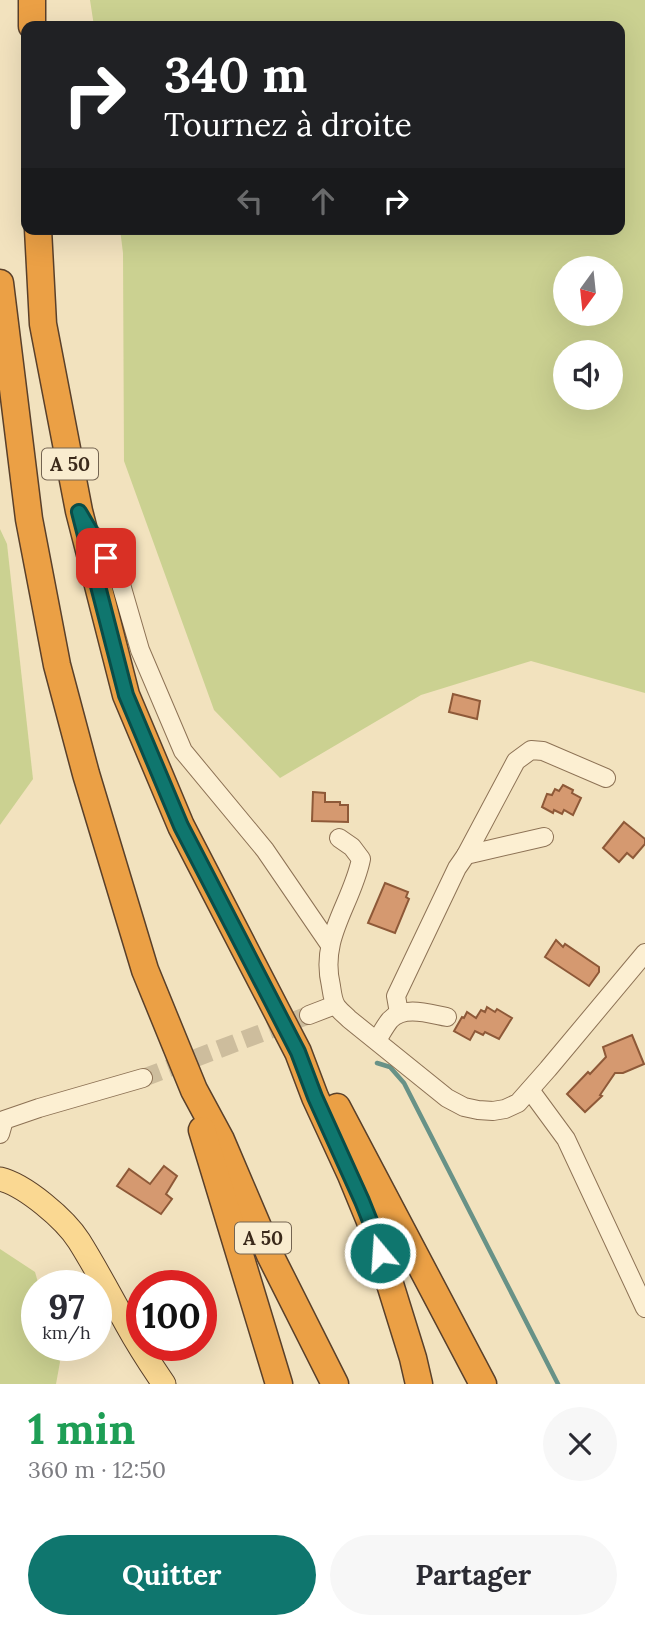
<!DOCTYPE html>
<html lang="fr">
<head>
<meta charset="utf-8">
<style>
  :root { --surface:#fff; --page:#f7f7f7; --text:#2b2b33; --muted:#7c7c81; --accent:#0f766e }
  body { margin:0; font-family:Lora,serif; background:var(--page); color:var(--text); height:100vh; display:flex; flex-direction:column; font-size:26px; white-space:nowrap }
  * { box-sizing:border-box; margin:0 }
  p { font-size:23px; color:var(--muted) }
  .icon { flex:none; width:38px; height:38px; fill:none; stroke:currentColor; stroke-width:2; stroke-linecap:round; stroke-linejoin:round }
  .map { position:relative; height:1384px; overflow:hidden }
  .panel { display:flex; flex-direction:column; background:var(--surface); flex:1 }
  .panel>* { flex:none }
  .guide { position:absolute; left:21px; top:21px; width:604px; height:214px; border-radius:14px; box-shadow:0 7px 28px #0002; background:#202124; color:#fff; overflow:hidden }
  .needle { width:46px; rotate:195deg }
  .fabs { position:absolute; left:553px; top:256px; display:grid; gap:14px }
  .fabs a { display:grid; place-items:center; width:70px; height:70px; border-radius:50%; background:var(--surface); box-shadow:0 7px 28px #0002; font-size:35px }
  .speed { position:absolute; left:21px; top:1270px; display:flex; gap:14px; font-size:35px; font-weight:700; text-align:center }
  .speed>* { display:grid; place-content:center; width:91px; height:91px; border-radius:50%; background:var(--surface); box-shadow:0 7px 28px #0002; line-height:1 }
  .speed small { font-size:18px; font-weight:400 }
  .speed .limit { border:10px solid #d22; background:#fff; color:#111 }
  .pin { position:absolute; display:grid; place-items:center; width:60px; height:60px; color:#fff; margin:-30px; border-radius:14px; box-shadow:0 4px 10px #0006 }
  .me { position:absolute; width:77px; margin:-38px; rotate:342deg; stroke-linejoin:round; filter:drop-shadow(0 0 5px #0008) }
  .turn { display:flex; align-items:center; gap:24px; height:147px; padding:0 28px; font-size:32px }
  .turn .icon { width:91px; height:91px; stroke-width:2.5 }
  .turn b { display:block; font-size:49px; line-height:60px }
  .lanes { display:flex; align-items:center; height:66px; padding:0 28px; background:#0003; justify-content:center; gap:35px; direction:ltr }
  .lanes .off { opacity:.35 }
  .round { display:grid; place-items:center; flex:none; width:74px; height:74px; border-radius:37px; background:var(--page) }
  .head { display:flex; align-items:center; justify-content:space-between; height:119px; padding:0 28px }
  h1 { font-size:42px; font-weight:800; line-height:52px; color:#1e9e55 }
  .cta { display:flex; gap:14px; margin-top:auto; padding:14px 28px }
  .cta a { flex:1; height:80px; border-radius:42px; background:var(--accent); color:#fff; font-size:28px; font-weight:800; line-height:80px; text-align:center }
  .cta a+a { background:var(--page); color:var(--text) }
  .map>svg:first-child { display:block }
  .green { fill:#cbd191; fill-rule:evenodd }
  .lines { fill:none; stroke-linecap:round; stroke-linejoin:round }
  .stream { stroke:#689287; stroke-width:4.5 }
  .building { fill:#d59970; stroke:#8e5938; stroke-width:2 }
  .minor-tunnel { stroke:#cdbd9d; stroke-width:18; stroke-dasharray:18 9; stroke-linecap:butt }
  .minor-casing { stroke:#8d7255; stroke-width:20 }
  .major-casing { stroke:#5a402a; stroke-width:25 }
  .highway-casing { stroke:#5a402a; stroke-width:29 }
  .minor { stroke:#fcefd2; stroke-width:18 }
  .major { stroke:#fad892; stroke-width:23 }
  .highway { stroke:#eba045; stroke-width:26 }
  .route-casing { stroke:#0a4d48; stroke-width:18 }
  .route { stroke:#0f766e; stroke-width:12 }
  .labels { text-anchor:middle; stroke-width:6; stroke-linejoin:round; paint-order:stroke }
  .shield { fill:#f9eccf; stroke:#746451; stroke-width:2 }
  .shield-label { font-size:19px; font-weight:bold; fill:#3b2a1b }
</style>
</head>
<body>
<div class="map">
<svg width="645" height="1384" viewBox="0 0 645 1384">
  <rect width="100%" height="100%" fill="#f2e2be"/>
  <g class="green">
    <path d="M90 0H645V693L531 661 421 695 280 778 214 710 124 461 123 253 120 229H620V26H94ZM565 268H611V313H565ZM565 352H611V397H565Z"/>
    <path d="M0 529 7 544 33 779 0 825Z"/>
    <path d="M0 1249 35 1272 39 1286H37V1346H56L60 1362 56 1384H0Z"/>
  </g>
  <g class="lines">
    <path class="stream" d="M377 1063 390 1067 404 1083 558 1384"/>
  </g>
  <g class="building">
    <path d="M453 694 480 701 477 719 449 712Z"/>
    <path d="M563 785 573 790 572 793 581 798 573 815 564 810 562 814 554 810 553 813 542 807 547 794 552 795 555 789 559 791Z"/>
    <path d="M313 792 325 793V802H340V805H348V822L312 821Z"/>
    <path d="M624 822 645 839V844L633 858 627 853 619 862 603 848Z"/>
    <path d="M385 883 408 892 406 897 409 899 395 933 368 923Z"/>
    <path d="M556 940 563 947 565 944 599 967V972L589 986 545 957Z"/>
    <path d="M487 1007 495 1012 497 1009 512 1018 499 1039 485 1032 483 1035 475 1031 470 1040 454 1031 462 1017 464 1018 467 1012 476 1018 481 1010 485 1012Z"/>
    <path d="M632 1035 644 1064 623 1073H615L600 1095 602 1096 585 1112 567 1094 588 1072 590 1074 606 1057 603 1047Z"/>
    <path d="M164 1166 177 1176 166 1194 172 1199 161 1214 117 1186 129 1169 150 1184Z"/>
  </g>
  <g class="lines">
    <path class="minor-tunnel" d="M143 1078 309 1015"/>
    <g class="minor-casing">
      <g id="minor">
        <path d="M92 534 120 581 140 650 183 751 265 850 330 945"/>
        <path d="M339 838 352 847 361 859C352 904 319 937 331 986 332 993 333 1002 337 1007 341 1012 345 1015 349 1019L447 1098 464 1107 478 1110 493 1111 505 1109 518 1103 548 1069 645 953"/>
        <path d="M466 855 516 761 531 750 543 751 606 778"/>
        <path d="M399 1013 396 996 457 868 466 855 544 837"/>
        <path d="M309 1015 335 1005"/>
        <path d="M377 1040C381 1034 385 1026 390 1020 404 1005 430 1014 447 1017"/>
        <path d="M530 1090 566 1139 645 1308"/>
        <path d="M0 1134 4 1120 39 1108 143 1078"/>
      </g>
    </g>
    <g class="major-casing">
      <path id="major" d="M0 1179C25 1185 65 1219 79 1241 96 1268 111 1297 127 1325 138 1345 151 1365 164 1384"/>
    </g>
    <g class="highway-casing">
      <g id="highway">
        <path d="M32 0V26"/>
        <path d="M38 229 43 324 79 511 126 695 181 826 298 1052 315 1097 351 1175 372 1226 413 1358 419 1384"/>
        <path d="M0 283 29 519 57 665 86 774 145 970 194 1090 221 1140 270 1255 335 1384"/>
        <path d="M337 1107 483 1384"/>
        <path d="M202 1130 279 1384"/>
      </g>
    </g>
    <use href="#minor" class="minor"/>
    <use href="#major" class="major"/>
    <use href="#highway" class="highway"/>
  </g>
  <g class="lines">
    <g class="route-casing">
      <path id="route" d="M106 558 79 512 126 695 181 826 298 1052 315 1097 362 1201 372 1226 380 1253"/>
    </g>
    <use href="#route" class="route"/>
  </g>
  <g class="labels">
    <g class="shield">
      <rect x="42" y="448.5" width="56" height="31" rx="5"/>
      <rect x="235" y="1222.5" width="56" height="31" rx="5"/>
    </g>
    <g class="shield-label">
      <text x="70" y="471">A 50</text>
      <text x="263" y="1245">A 50</text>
    </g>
  </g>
</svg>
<div class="fabs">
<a><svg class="needle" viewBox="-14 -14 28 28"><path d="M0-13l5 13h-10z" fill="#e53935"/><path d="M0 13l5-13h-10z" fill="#7c7c81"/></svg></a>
<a><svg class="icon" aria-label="sound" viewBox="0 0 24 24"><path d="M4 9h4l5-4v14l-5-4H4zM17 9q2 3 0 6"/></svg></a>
</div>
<div class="speed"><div>97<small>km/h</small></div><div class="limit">100</div></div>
<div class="pin" style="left:106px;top:558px;background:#d93025"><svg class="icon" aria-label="arrive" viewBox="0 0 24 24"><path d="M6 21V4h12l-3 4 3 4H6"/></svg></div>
<svg class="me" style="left:380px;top:1253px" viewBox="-20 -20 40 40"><circle r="17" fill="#0f766e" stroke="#fff" stroke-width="3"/><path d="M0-11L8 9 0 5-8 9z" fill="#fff"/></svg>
<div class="guide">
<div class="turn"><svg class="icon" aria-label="right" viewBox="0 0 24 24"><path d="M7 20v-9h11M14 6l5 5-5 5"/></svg><div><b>340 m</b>Tournez à droite</div></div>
<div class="lanes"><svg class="icon off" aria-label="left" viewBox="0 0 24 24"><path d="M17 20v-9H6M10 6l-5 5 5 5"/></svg><svg class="icon off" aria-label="ahead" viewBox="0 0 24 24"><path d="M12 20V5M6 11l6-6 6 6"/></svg><svg class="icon" aria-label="right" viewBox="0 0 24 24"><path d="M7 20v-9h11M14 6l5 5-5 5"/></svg></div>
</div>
</div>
<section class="panel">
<div class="head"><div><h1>1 min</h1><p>360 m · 12:50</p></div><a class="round"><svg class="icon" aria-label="close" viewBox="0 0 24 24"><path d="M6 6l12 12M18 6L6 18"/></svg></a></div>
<div class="cta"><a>Quitter</a><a>Partager</a></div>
</section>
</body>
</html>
